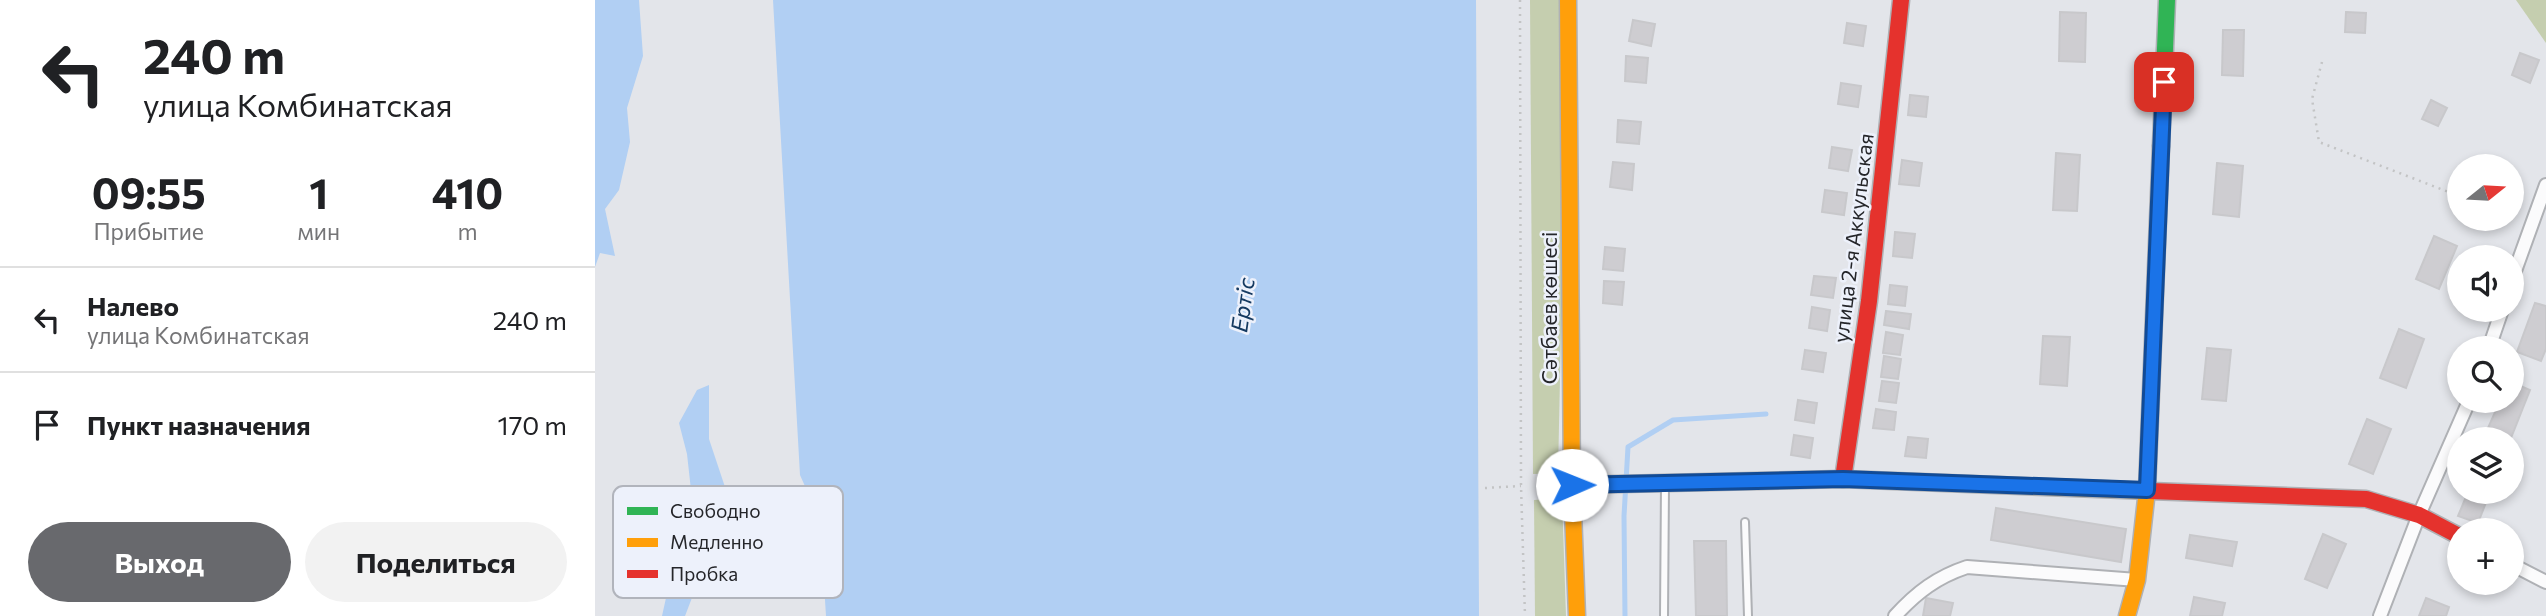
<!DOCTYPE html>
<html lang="ru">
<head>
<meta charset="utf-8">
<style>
  :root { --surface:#fff; --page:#f2f2f2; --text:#202124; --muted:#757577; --line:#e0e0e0; --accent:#68696d }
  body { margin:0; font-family:Commissioner,sans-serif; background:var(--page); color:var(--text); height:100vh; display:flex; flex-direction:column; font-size:26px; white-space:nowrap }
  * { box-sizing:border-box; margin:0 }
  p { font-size:23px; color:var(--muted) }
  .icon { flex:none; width:38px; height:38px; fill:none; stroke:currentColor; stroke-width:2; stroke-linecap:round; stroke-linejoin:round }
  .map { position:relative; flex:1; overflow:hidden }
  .details { display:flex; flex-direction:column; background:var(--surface); width:595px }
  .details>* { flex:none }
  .hud { background:#fff; color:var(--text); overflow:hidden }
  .needle { width:46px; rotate:72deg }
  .controls { position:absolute; left:1852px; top:154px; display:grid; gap:14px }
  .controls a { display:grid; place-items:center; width:77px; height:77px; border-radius:50%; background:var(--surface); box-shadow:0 4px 10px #0003; font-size:35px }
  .pin { position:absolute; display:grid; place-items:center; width:60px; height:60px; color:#fff; margin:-30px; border-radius:14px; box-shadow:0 4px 10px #0006 }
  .me { position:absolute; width:77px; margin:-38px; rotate:89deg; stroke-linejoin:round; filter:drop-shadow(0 0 5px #0008) }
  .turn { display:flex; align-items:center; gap:24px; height:147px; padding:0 28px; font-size:32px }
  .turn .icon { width:91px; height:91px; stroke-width:2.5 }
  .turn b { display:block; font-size:49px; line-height:60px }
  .eta { display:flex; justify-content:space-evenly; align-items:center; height:119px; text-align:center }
  .eta b { font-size:42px; font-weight:700; line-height:49px }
  .cta { display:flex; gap:14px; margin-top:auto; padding:14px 28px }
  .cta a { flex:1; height:80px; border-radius:42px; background:var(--accent); color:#fff; font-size:28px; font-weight:700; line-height:80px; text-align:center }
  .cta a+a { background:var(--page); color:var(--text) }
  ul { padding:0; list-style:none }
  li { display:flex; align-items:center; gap:21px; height:105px; padding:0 28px; border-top:2px solid var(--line) }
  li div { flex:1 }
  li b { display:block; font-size:26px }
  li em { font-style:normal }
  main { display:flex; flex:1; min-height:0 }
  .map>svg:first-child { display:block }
  .green { fill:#c5ceaf }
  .water { fill:#b1cff3 }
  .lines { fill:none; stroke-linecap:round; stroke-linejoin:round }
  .stream { stroke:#b1cff3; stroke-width:5 }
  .building { fill:#cecdd1; stroke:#c8c8cb; stroke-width:2 }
  .lane-casing { stroke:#afb1b5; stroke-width:10 }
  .street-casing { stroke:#afb1b5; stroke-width:16 }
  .fast-casing { stroke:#afb1b5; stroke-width:19 }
  .slow-casing { stroke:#afb1b5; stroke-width:19 }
  .jam-casing { stroke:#afb1b5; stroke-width:19 }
  .path { stroke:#c3c4c5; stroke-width:2.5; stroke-dasharray:2 5; stroke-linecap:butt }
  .lane { stroke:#fbfbfc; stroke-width:6 }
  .street { stroke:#fbfbfc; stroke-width:12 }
  .fast { stroke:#30b455; stroke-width:16 }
  .slow { stroke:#ff9f0a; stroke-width:16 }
  .jam { stroke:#e5322d; stroke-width:16 }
  .route-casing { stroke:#114b97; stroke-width:18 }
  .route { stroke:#1a73e8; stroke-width:12 }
  .labels { text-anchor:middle; stroke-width:5; stroke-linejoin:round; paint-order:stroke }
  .street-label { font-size:21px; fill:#25262a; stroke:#edf1fb }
  .water-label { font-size:23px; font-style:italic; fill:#153a61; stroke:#edf1fb }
  .key { fill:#edf1fb; stroke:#b1b4bc; stroke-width:2 }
  .key-label { font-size:19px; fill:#25262a }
</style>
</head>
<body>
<main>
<section class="details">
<div class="hud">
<div class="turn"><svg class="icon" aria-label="left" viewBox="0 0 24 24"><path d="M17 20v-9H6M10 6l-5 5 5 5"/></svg><div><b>240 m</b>улица Комбинатская</div></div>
</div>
<div class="eta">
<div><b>09:55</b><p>Прибытие</p></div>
<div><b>1</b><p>мин</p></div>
<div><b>410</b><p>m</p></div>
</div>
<ul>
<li><svg class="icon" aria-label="left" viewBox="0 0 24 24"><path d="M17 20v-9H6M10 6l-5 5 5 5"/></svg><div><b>Налево</b><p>улица Комбинатская</p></div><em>240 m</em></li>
<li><svg class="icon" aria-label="arrive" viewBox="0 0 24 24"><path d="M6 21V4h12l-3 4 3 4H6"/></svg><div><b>Пункт назначения</b></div><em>170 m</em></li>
</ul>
<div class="cta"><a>Выход</a><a>Поделиться</a></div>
</section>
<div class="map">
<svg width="1951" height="616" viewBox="0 0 1951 616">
  <rect width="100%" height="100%" fill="#e3e5ea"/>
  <g class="green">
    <path d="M935 0H973L963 473 938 474Z"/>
    <path d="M1921 0H1951V43Z"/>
    <path d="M967 498 971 616H940L939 500Z"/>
  </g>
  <g class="water">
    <path d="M0 0H44L48 56 32 108 35 142 24 190 10 209 20 256 5 253 0 267Z"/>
    <path d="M178 0H881L884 616H231L225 520 205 475Z"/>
    <path d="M114 385V439L130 487 126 522 90 616H67L79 562 89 553 98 508 92 454 84 423 102 390Z"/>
  </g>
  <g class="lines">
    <path class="stream" d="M1030 616 1029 516 1033 447 1078 420 1171 414"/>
  </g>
  <g class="building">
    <path d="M1465 12 1491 13 1490 62 1464 61Z"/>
    <path d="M1751 12 1771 13 1770 33 1750 32Z"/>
    <path d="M1038 20 1060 24 1056 46 1034 41Z"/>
    <path d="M1252 23 1271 26 1268 46 1249 43Z"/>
    <path d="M1628 30H1649L1648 76 1627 75Z"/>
    <path d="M1925 53 1944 60 1935 83 1917 75Z"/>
    <path d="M1031 56 1053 58 1051 83 1030 81Z"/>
    <path d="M1246 83 1266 86 1263 107 1243 104Z"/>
    <path d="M1315 95 1333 97 1331 117 1313 115Z"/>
    <path d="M1836 100 1852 108 1843 126 1827 119Z"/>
    <path d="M1023 120 1046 122 1044 144 1022 142Z"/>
    <path d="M1237 147 1257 150 1253 171 1234 168Z"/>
    <path d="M1461 153 1485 155 1482 211 1458 210Z"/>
    <path d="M1307 160 1327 163 1324 186 1304 184Z"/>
    <path d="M1018 162 1039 164 1037 190 1015 187Z"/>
    <path d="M1622 163 1648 166 1644 217 1618 214Z"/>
    <path d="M1230 190 1252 193 1249 215 1227 212Z"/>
    <path d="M1300 232 1320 234 1317 258 1298 256Z"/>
    <path d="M1839 236 1862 246 1844 289 1821 279Z"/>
    <path d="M1010 247 1030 249 1028 271 1008 269Z"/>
    <path d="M1219 276 1241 278 1238 298 1216 295Z"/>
    <path d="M1009 281 1029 282 1027 305 1008 303Z"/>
    <path d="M1295 285 1312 287 1310 306 1293 304Z"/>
    <path d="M1940 303 1951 306V349L1946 361 1922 352Z"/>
    <path d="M1217 307 1235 310 1232 331 1214 328Z"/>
    <path d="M1291 311 1316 314 1314 329 1289 325Z"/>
    <path d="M1804 329 1829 339 1811 388 1785 378Z"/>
    <path d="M1291 332 1308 335 1305 355 1288 353Z"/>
    <path d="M1448 336 1475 337 1472 386 1445 384Z"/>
    <path d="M1612 348 1636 350 1631 401 1607 399Z"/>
    <path d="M1210 350 1231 353 1228 372 1207 369Z"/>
    <path d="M1289 356 1306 359 1303 379 1286 377Z"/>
    <path d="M1287 381 1304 383 1301 403 1284 401Z"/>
    <path d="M1916 382 1935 390 1916 438 1893 428 1905 401H1916Z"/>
    <path d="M1203 400 1222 403 1219 423 1200 420Z"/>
    <path d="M1281 409 1301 412 1299 430 1278 428Z"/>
    <path d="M1772 419 1796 429 1778 474 1754 464Z"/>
    <path d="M1199 435 1218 438 1215 458 1196 455Z"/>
    <path d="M1313 437 1333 439 1331 458 1310 456Z"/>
    <path d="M1873 492H1895L1883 523 1863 516Z"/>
    <path d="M1401 508 1531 529 1526 562 1396 540Z"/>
    <path d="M1728 534 1751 544 1732 588 1710 579Z"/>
    <path d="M1595 535 1642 542 1637 566 1591 558Z"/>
    <path d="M1099 541H1131L1132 616H1101Z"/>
    <path d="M1599 597 1630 603 1627 616H1595Z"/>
    <path d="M1331 598 1358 603 1355 616H1328Z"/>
    <path d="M1831 598 1854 607 1851 616H1824Z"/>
  </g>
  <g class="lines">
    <g class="lane-casing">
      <g id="lane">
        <path d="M1150 522 1153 616"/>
        <path d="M1069 616 1070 485"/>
      </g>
    </g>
    <g class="street-casing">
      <g id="street">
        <path d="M1916 282 1951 185"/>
        <path d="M1894 348 1907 310"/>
        <path d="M1916 564 1951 582"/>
        <path d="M1300 616C1322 592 1342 577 1372 567L1542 580"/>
        <path d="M1785 616 1824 515 1874 401"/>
      </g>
    </g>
    <g class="fast-casing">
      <path id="fast" d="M1566 146 1572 0"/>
    </g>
    <g class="slow-casing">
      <g id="slow">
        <path d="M973 0 977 485 982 616"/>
        <path d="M977 485 1248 479 1555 491"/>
        <path d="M1532 616 1542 580 1552 490 1566 146"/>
      </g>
    </g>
    <g class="jam-casing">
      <g id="jam">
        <path d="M1248 479 1274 301 1306 0"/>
        <path d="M1555 491 1771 499 1824 515 1864 536"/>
      </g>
    </g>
    <g class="path">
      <path d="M925 0 926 486 930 616"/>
      <path d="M1727 62 1717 99 1724 142 1864 196"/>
      <path d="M890 488 926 486"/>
    </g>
    <use href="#lane" class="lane"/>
    <use href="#street" class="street"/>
    <use href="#fast" class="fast"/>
    <use href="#slow" class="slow"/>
    <use href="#jam" class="jam"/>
  </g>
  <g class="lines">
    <g class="route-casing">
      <path id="route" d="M977 485 1248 479 1552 490 1569 82"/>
    </g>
    <use href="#route" class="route"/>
  </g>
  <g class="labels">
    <g class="street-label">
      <text transform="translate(1259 238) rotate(-83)" y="7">улица 2-я Аккульская</text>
      <text transform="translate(955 308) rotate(-90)" y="7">Сәтбаев көшесі</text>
    </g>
    <g class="water-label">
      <text transform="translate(648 305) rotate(-82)" y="8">Ертіс</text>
    </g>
  </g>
  <rect x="18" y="486" width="230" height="112" rx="10" class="key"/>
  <rect x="32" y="507" width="31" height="8" fill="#30b455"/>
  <rect x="32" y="538" width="31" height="9" fill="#ff9f0a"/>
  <rect x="32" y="570" width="31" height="8" fill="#e5322d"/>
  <g class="key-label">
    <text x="75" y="518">Свободно</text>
    <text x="75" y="549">Медленно</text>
    <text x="75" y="581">Пробка</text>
  </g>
</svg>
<div class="controls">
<a><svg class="needle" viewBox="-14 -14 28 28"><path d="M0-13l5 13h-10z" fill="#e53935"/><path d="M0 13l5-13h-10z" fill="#757577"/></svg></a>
<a><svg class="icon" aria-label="sound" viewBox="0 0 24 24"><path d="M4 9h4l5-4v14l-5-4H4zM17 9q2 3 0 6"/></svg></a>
<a><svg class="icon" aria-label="search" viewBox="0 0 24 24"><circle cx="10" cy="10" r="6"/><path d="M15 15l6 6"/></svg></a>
<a><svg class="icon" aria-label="layers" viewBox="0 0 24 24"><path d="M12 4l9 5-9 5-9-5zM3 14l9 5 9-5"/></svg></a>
<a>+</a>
</div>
<div class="pin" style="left:1569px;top:82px;background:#d93025"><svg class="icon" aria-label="arrive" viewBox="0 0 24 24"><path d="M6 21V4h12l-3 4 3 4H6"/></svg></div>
<svg class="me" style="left:977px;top:485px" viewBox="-20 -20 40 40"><circle r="19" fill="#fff"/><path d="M0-13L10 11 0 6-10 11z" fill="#1a73e8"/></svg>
</div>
</main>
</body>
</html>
